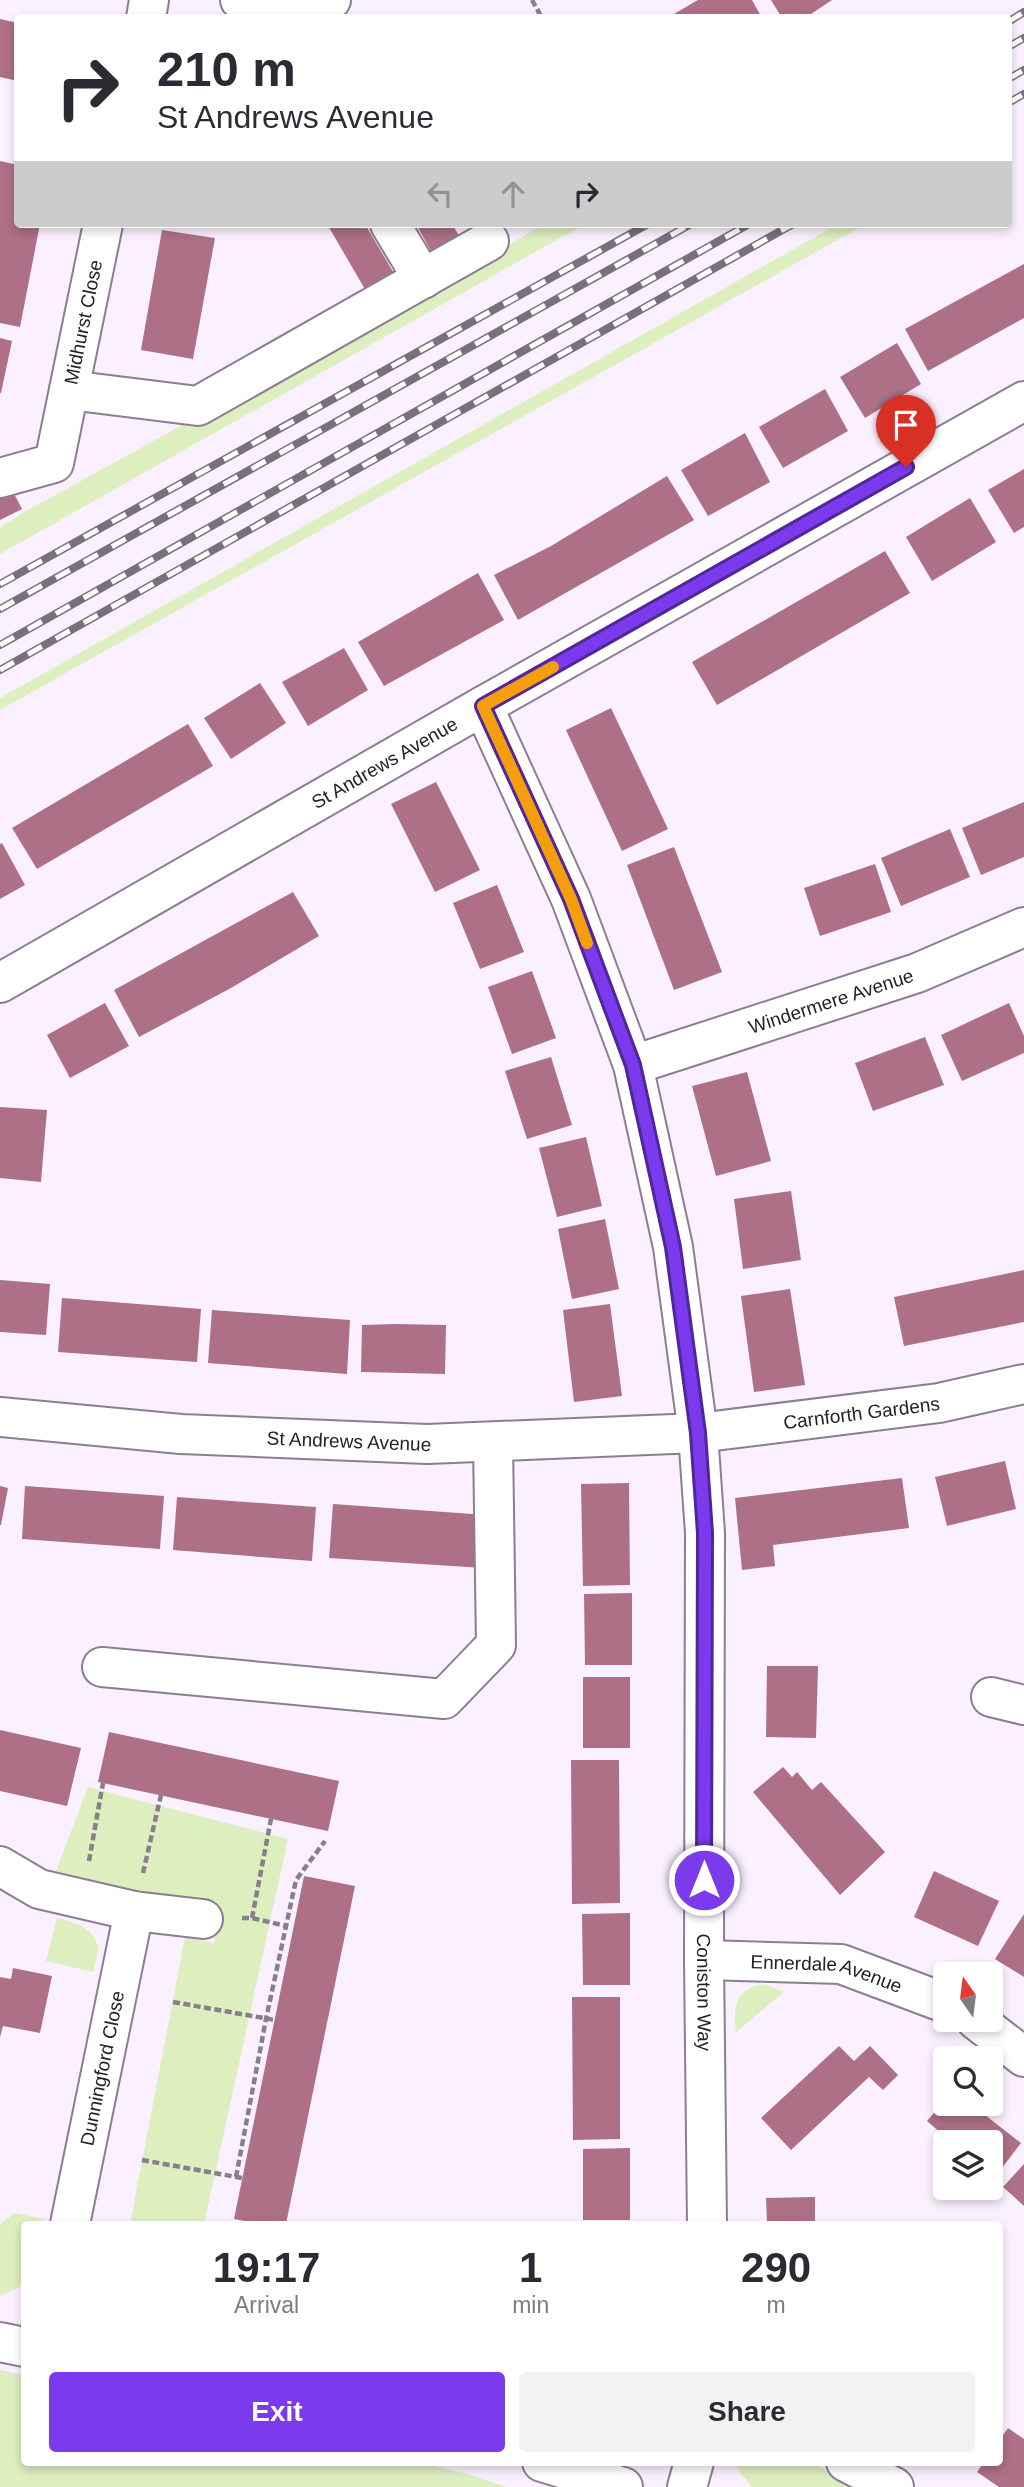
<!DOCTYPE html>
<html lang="en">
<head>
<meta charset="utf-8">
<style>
  :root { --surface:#fff; --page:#f2f2f3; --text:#2b2b33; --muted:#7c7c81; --accent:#7c3aed }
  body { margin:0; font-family:Helvetica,sans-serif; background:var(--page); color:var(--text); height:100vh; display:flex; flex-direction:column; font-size:26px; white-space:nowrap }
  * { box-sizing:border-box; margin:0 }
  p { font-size:23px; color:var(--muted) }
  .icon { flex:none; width:38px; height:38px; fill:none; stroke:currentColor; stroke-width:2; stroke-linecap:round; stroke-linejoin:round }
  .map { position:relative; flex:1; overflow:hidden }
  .sheet { position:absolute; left:21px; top:2221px; width:982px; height:245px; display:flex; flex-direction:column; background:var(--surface); border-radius:7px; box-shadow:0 4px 10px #0003 }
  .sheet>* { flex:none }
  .banner { position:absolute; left:14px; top:14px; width:998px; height:214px; border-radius:7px; box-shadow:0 4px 10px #0003; background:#fff; color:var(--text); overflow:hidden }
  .needle { width:46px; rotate:346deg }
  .controls { position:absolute; left:933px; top:1962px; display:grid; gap:14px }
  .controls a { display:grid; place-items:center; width:70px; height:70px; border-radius:7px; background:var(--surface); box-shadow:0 4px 10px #0003; font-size:35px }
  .pin { position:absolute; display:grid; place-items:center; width:60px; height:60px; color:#fff; margin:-72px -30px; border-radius:50% 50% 50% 0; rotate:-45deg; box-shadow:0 0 7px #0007 }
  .pin .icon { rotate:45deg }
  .me { position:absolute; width:77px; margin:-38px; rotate:0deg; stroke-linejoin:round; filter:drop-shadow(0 0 5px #0008) }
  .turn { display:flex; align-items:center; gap:24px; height:147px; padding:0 28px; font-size:32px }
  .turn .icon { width:91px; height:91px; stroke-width:2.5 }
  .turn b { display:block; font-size:49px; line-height:60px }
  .lanes { display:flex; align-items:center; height:66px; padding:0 28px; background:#0003; justify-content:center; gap:35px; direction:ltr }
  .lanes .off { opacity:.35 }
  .eta { display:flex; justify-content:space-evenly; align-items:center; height:119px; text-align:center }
  .eta b { font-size:42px; font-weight:800; line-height:49px }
  .primary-button { display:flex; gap:14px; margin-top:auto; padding:14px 28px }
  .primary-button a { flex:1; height:80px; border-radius:7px; background:var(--accent); color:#fff; font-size:28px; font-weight:800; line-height:80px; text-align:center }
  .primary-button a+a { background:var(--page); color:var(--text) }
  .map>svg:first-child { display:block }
  .green { fill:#ddeebf }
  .building { fill:#ad7087 }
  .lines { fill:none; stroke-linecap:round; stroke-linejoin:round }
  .minor-casing { stroke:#8d7d93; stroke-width:42 }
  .major-casing { stroke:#8d7d93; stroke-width:42 }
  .path { stroke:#877f8a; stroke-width:4.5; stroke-dasharray:7 3.5; stroke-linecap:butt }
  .minor { stroke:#fff; stroke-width:38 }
  .major { stroke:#fff; stroke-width:38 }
  .rail-casing { stroke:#78707b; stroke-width:8 }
  .rail { stroke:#fff; stroke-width:5; stroke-dasharray:16; stroke-linecap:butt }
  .route-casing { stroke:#51269a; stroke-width:18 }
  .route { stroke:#7c3aed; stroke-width:12 }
  .slow { stroke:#f59e0b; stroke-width:12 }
  .labels { text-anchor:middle; stroke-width:6; stroke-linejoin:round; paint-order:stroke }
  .street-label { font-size:19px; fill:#262028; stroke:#fff }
</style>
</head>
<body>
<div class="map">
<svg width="1024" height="2487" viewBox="0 0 1024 2487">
  <rect width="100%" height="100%" fill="#fbf0ff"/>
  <g class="green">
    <path d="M544 224H585L0 554V527L26 511 480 262Z"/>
    <path d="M838 224H866L0 710V698Z"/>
    <path d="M88 1787 288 1839 204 2224H130L185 1937 214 1943 221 1911 56 1871Z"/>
    <path d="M57 1918C74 1922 95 1928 98 1948 98 1955 94 1965 93 1972L46 1961Z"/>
    <path d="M764 1984 784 1992 736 2032C733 2006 735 1989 764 1984Z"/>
    <path d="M15 2213 45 2219 44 2224H24V2285L0 2296V2224Z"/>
    <path d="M0 2370 24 2375V2462H415L468 2474 507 2487H0Z"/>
    <path d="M736 2462H811L859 2487H752L739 2471Z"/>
  </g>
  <g class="building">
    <path d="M698 0H752L762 18H667Z"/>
    <path d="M771 0H832L805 18H782Z"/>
    <path d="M0 19 18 23V81L0 77Z"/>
    <path d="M0 161 18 165V224H40L20 327 0 323Z"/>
    <path d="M327 224H365L395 275 366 291Z"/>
    <path d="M416 224H452L461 239 433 255Z"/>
    <path d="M162 230 215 238 193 359 141 350Z"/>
    <path d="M1024 264V318L928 371 905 329Z"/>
    <path d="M0 338 12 341 1 393H0Z"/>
    <path d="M897 343 921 384 865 418 840 377Z"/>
    <path d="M825 389 848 431 783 468 759 427Z"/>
    <path d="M745 433 770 482 708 516 681 470Z"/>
    <path d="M1024 469V527L1014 533 988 490Z"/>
    <path d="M667 476 694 520 518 620 494 575 551 546Z"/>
    <path d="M9 484 22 509 0 520V489Z"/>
    <path d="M970 498 996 542 932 581 906 537Z"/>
    <path d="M885 551 910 593 717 705 692 662Z"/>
    <path d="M478 573 504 620 384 686 358 642Z"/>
    <path d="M344 648 368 690 308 726 282 682Z"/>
    <path d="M260 683 286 723 231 759 204 718Z"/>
    <path d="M611 708 668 829 622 851 566 730Z"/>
    <path d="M188 724 213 766 37 869 12 828Z"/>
    <path d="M436 782 480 870 435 892 391 804Z"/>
    <path d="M1024 802V857L981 875 962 828Z"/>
    <path d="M950 829 970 877 901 906 881 858Z"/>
    <path d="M2 843 25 885 0 899V844Z"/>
    <path d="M674 847 722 972 674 990 627 865Z"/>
    <path d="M875 864 891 912 820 936 804 888Z"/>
    <path d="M497 885 524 952 480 969 453 903Z"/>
    <path d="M293 892 319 936 231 988 139 1037 114 990Z"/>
    <path d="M532 971 556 1038 512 1054 488 987Z"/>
    <path d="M105 1003 129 1046 70 1078 47 1035Z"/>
    <path d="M1009 1003 1024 1036V1053L962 1081 941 1035Z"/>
    <path d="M925 1037 944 1085 873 1111 855 1063Z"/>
    <path d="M551 1057 572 1125 527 1139 505 1071Z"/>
    <path d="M747 1072 771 1161 716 1176 692 1086Z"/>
    <path d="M0 1107 47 1110 41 1182 0 1178Z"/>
    <path d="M586 1137 602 1206 557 1217 539 1148Z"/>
    <path d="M791 1191 801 1260 743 1269 734 1199Z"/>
    <path d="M605 1219 619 1289 572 1299 558 1229Z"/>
    <path d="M1024 1270V1322L904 1346 894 1297Z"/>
    <path d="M0 1280 50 1284 46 1335 0 1332Z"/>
    <path d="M790 1289 805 1385 754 1392 741 1296Z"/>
    <path d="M62 1298 201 1309 197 1362 58 1352Z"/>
    <path d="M610 1304 622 1396 574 1402 563 1310Z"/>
    <path d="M212 1310 350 1320 347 1374 208 1363Z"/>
    <path d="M396 1324 446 1325 445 1374 361 1372 362 1325Z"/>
    <path d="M1005 1461 1016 1509 947 1526 935 1477Z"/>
    <path d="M902 1478 909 1528 773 1545 775 1566 742 1570 735 1498Z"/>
    <path d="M629 1483 630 1585 583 1586 581 1484Z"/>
    <path d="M0 1486 8 1488 1 1525H0Z"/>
    <path d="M25 1486 164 1496 160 1549 22 1539Z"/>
    <path d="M177 1497 316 1507 312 1561 173 1550Z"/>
    <path d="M333 1504 486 1515 483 1568 329 1558Z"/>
    <path d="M632 1593V1665H585L584 1594Z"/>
    <path d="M767 1666H818L816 1738 766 1737Z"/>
    <rect x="583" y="1677" width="47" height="71"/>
    <path d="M0 1730 81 1748 67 1806 0 1791Z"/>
    <path d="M109 1732 339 1781 328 1831 98 1782Z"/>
    <path d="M571 1760H619L620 1903 572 1904Z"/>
    <path d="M783 1767 792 1777 797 1772 812 1790 821 1782 885 1852 840 1895 753 1792Z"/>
    <path d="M934 1871 999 1901 978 1946 914 1917Z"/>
    <path d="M304 1876 355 1886 286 2224H261L234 2219Z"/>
    <path d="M630 1913V1985H583L582 1914Z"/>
    <path d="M1024 1914V1977L995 1959Z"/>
    <path d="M13 1968 52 1976 40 2033 3 2026 0 2037V1977L11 1979Z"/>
    <path d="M572 1997H620V2139L573 2140Z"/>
    <path d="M839 2046 854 2061 870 2046 898 2075 883 2090 869 2077 791 2150 761 2118Z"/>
    <path d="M945 2100V2104H971L1021 2143 995 2177 990 2173V2142H951L927 2121Z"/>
    <path d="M630 2148V2220H583V2149Z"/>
    <path d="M1024 2164V2206L1003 2187Z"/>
    <path d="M815 2197V2224H767L766 2198Z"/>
    <path d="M1008 2428 1024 2439V2487H999L977 2472 984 2462H999V2441Z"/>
  </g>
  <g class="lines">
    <g class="minor-casing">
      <g id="minor">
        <path d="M240 0 277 6 331 0"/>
        <path d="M146 18 149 0"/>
        <path d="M390 224 423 279"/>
        <path d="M69 390 198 406 489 241"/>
        <path id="s1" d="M0 478 54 463 103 224"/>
        <path id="s2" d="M483 706 571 899 633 1065 673 1247 698 1433 705 1533 704 1960 707 2224"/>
        <path id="s3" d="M0 983 483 706 1024 401"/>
        <path id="s4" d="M633 1065 917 973 1024 927"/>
        <path id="s5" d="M0 1417 181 1434 427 1444 698 1433 939 1403 1024 1384"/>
        <path d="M102 1667 444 1699 496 1645 493 1442"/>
        <path d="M991 1697 1024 1705"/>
        <path d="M0 1866 39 1889 134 1911 203 1919"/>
        <path id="s6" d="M704 1960 841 1964 945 2003"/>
        <path d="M976 2020 1024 2057"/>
        <path id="s7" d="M70 2224 134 1911"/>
        <path d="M846 2462 894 2487"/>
        <path d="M687 2487 694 2462"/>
      </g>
    </g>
    <g class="major-casing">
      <g id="major">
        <path d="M0 2342 24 2347"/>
        <path d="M542 2462 623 2487"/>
      </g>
    </g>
    <g class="path">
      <path d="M532 0 542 18"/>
      <path d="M89 1861 103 1783"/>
      <path d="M143 1873 161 1795"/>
      <path d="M242 1918H252L286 1926"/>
      <path d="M252 1918 271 1819"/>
      <path d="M173 2002 275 2020"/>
      <path d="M142 2160 242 2178"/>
      <path d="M236 2177 266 2019 296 1880 325 1841"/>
    </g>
    <use href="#minor" class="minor"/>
    <use href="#major" class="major"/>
    <g class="rail-casing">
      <g id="rail">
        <path d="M1008 22 1024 12"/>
        <path d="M1008 47 1024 38"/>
        <path d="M1008 79 1024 70"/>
        <path d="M1008 103 1024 94"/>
        <path d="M0 584 648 224"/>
        <path d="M0 609 691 224"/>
        <path d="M0 645 749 224"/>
        <path d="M0 670 793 224"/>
      </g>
    </g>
    <use href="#rail" class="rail"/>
  </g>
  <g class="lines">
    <g class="route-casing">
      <path id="route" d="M704 1880 705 1533 698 1433 673 1247 633 1065 571 899 483 706 906 467"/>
    </g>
    <use href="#route" class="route"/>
    <path class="slow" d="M553 667 483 706 571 899 587 943"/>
  </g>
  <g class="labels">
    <g class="street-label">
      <text dy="7" stroke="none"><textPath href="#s1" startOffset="200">Midhurst Close</textPath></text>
      <text dy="7" stroke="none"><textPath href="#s3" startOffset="443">St Andrews Avenue</textPath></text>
      <text dy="7" stroke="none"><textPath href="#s4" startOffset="208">Windermere Avenue</textPath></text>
      <text dy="7" stroke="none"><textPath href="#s5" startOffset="864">Carnforth Gardens</textPath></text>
      <text dy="7" stroke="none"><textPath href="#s5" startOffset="350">St Andrews Avenue</textPath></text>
      <text dy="7" stroke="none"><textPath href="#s6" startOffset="124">Ennerdale Avenue</textPath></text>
      <text dy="7" stroke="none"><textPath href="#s2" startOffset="1323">Coniston Way</textPath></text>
      <text dy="7" stroke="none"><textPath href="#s7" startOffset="159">Dunningford Close</textPath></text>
    </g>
  </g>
</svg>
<div class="controls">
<a><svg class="needle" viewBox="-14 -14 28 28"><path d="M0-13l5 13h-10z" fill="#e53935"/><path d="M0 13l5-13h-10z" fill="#7c7c81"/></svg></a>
<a><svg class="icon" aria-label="search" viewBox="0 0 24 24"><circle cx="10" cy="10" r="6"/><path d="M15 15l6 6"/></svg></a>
<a><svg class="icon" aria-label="layers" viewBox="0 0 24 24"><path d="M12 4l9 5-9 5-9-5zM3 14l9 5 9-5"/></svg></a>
</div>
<div class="pin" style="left:906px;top:467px;background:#d93025"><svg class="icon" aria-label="arrive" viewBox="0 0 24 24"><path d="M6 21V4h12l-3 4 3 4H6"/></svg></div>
<svg class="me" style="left:704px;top:1880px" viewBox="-20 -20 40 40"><circle r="17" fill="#7c3aed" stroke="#fff" stroke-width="3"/><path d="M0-11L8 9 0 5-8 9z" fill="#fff"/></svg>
<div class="banner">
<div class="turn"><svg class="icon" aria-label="right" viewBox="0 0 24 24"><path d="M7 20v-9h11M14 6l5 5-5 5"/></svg><div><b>210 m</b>St Andrews Avenue</div></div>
<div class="lanes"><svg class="icon off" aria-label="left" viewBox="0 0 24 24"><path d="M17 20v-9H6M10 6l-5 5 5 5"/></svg><svg class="icon off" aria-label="ahead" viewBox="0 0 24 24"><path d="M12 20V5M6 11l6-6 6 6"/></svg><svg class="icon" aria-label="right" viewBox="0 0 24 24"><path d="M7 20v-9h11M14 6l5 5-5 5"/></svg></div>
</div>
<section class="sheet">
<div class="eta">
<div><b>19:17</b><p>Arrival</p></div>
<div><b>1</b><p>min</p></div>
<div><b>290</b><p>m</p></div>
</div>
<div class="primary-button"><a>Exit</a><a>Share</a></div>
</section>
</div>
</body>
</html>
